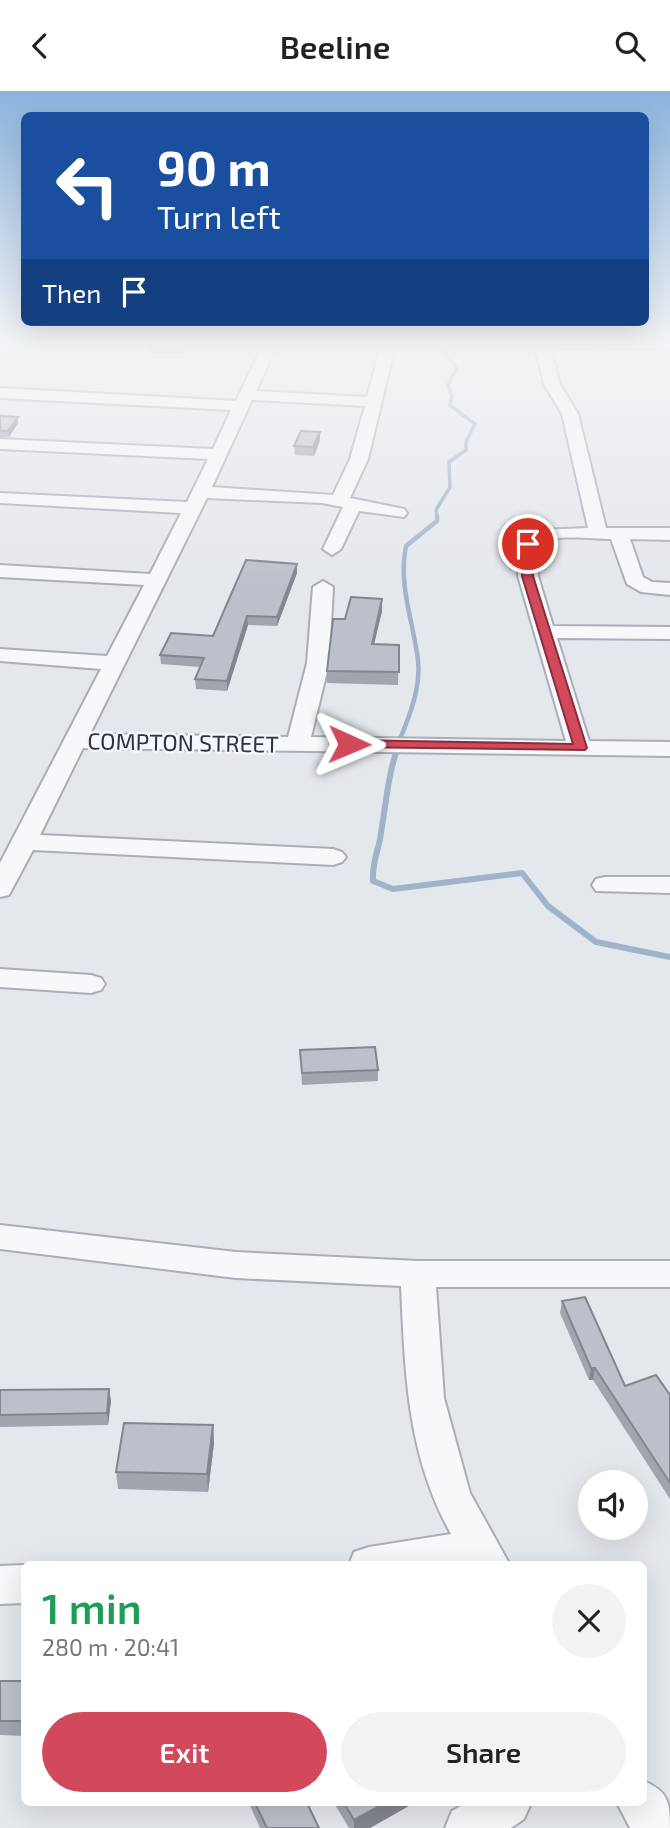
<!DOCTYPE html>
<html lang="en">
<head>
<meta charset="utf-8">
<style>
  :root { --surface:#fff; --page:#f2f2f2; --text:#222; --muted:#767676; --accent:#d1495b }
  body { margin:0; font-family:"Exo 2",sans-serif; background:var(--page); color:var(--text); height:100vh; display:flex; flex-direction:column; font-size:26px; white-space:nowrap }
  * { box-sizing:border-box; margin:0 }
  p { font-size:23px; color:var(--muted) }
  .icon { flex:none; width:38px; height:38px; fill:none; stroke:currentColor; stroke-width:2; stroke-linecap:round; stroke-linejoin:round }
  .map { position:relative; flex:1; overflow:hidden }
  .side { position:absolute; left:21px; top:1470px; width:626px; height:245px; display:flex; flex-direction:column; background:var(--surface); border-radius:10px; box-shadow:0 7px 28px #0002 }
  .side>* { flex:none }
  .hud { position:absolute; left:21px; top:21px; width:628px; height:214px; border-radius:10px; box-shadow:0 7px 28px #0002; background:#1a4fa0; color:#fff; overflow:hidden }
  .tools { position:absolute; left:578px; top:1379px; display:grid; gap:14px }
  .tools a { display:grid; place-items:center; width:70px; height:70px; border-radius:50%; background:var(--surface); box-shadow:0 7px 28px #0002; font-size:35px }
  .pin { position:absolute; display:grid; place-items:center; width:60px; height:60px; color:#fff; margin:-30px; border:4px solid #fff; border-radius:50%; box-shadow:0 2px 7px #0007 }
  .me { position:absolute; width:77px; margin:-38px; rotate:91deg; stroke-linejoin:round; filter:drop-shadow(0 0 5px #0008) }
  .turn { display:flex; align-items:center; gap:24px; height:147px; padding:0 21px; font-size:32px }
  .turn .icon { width:91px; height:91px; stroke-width:2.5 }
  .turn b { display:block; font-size:49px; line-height:60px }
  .then { display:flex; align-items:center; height:66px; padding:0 21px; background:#0003; gap:14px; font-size:26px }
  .round { display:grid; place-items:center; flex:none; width:74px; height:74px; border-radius:37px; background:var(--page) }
  .summary { display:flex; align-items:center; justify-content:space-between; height:119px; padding:0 21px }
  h1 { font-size:42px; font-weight:600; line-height:52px; color:#1e9e55 }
  .cta { display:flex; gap:14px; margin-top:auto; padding:14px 21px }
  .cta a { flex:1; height:80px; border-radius:42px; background:var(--accent); color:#fff; font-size:28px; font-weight:600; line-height:80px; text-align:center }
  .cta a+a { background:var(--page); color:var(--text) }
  header { display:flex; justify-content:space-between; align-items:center; height:91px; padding:0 21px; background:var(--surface); font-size:32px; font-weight:600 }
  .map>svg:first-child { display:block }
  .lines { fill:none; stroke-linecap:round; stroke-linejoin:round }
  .stream-far2 { stroke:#9fb4cc; stroke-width:3.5 }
  .stream-far1 { stroke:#9fb4cc; stroke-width:4.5 }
  .stream { stroke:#9fb4cc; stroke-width:6 }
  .minor-casing { stroke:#a9aeb7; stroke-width:4 }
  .minor { fill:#f7f8fa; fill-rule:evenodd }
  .wall { fill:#a1a5ae }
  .shaded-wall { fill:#83868d }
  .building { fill:#bbc0ca; stroke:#83868d; stroke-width:2 }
  .route { fill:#d1495b; stroke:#882f3b; stroke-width:2 }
  .labels { text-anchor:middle; stroke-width:5; stroke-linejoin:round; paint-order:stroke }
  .street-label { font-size:23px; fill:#2b3445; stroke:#f4f6f9 }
</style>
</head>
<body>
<header><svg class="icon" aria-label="back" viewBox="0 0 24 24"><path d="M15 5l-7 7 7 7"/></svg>Beeline<svg class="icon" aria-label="search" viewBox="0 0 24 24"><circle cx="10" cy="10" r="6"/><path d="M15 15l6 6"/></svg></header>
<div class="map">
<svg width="670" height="1737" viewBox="0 0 670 1737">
  <rect width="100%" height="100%" fill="#e4e7ec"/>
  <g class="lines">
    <path class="stream-far2" d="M437 426 436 419 450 396 449 371 466 359V351L475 333 450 314 452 305 448 294 457 277 437 251"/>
    <path class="stream-far1" d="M400 648C410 624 421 596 418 569 413 529 398 495 406 455L437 430V425"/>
    <path class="stream" d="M401 647C388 679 386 714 380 748 377 763 372 773 373 790L393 798 522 782 548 815 596 851 670 866"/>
    <g class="minor-casing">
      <g id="minor">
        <path d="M265 250H279L256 300 367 306 381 255 297 254 290 250H670V258L550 257 560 293 578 323 606 437H670V449L630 448 643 486 652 491 670 492V504L641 501 627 493 611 448C594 448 549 442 537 454L538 485 553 535 670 536V548L557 547 589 650 670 651V665L83 657 40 744 333 758 342 761 346 766 342 771 333 774 33 759 9 804 0 806V772L101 578 0 570V558L107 565 144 494 0 486V474L150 483 181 422 0 412V402L187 411 208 368 0 358V348L213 358 231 319 0 307V297L236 310ZM395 255 535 257 544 293 562 323 588 437 536 439 529 441 519 453 518 485 566 650 311 646 329 572 333 496 323 490 313 496 307 572 288 646 90 643 207 407 322 412 343 416 323 458 332 464 341 458 359 420 404 426 407 422 404 418 350 407 368 368ZM252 309 365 315 350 368 333 404 212 396Z"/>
        <path d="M605 786H670V802L596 800 592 794 596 788Z"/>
        <path d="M0 878 91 884 101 887 105 893 101 899 91 902 0 896Z"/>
        <path d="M0 1134 236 1161 418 1170H670V1196H436L444 1307 470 1402 510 1474H349L354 1461 369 1456 451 1443C407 1364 405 1283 401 1195L236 1187 0 1158Z"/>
        <path d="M24 1474V1512L0 1513V1475Z"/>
        <path d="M644 1690C669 1701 670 1712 670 1737H630L617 1712H644Z"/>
        <path d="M466 1712H531L524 1728 511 1737H445L452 1720Z"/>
      </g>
    </g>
    <use href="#minor" class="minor"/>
  </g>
  <g class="wall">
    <path d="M149 250H186V262H150Z"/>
    <path d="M0 325 18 326V332L9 346H0Z"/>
    <path d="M320 349 314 365 295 364 294 355Z"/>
    <path d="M297 473V482L277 535 248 534 227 600 196 598 195 588 200 576 161 573 160 564 213 545Z"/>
    <path d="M382 508V520L374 553 399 554 398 594 327 592V580Z"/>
    <path d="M300 959 378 979V990L302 994Z"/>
    <path d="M562 1210 625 1295 670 1304V1408L593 1289H589L560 1222Z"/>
    <path d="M109 1298 111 1310 108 1334 0 1336V1299Z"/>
    <path d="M213 1334 214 1352 208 1401 118 1398 116 1381Z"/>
    <path d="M0 1590H24V1645L0 1644Z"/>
    <path d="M249 1712H307L319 1737H260Z"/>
    <path d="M334 1712H414L370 1737H349Z"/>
  </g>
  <g class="shaded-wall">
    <path d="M18 326V332L9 346 8 340Z"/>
    <path d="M320 341V349L314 365 313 356Z"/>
    <path d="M297 473V482L277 535V526Z"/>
    <path d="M382 508V520L371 566 372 553Z"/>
    <path d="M247 525 248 534 227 600V590Z"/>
    <path d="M591 1277H595L593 1289H589Z"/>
    <path d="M109 1298 111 1310 108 1334 107 1322Z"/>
    <path d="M213 1334 214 1352 208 1401 207 1383Z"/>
    <path d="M385 1712H414L370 1737H354V1729Z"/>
  </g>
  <g class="building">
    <path d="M149 250H186V255H150Z"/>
    <path d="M0 325 18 326 8 340H0Z"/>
    <path d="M301 340 320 341 313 356 294 355Z"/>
    <path d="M246 469 297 473 277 526 247 525 227 590 195 588 204 567 160 564 171 542 213 545Z"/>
    <path d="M351 506 382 508 372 553 399 554V581L327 580 333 528H345Z"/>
    <path d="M375 956 378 979 302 982 300 959Z"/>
    <path d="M585 1206 625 1295 656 1284 670 1304V1392L595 1277H591L562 1210Z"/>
    <path d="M109 1298 107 1322 0 1324V1299Z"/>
    <path d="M124 1332 213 1334 207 1383 116 1381Z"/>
    <rect x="0" y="1590" width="24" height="40"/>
    <path d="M255 1712H307L319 1737H267Z"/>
    <path d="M344 1712H385L354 1729Z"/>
  </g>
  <linearGradient id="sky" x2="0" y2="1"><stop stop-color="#8bb4dd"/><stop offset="0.51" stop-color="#f3f4f6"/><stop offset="1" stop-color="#f3f4f6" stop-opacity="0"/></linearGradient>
  <rect width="670" height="493" fill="url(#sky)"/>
  <path class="route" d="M528 450 533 453V485L587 657 585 659 344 656V651L349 649 573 653 522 485V453Z"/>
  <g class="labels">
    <g class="street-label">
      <text transform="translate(183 652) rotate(1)" y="8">COMPTON STREET</text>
    </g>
  </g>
</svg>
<div class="tools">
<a><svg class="icon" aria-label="sound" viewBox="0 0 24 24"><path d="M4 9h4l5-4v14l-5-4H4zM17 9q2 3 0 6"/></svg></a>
</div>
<div class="pin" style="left:528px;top:453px;background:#d93025"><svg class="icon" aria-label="arrive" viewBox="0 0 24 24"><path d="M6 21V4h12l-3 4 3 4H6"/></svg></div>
<svg class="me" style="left:349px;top:653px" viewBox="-20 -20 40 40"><path d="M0-17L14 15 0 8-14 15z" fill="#d1495b" stroke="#fff" stroke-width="4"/></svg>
<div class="hud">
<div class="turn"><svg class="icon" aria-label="left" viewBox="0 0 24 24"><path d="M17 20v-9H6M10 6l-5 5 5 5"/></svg><div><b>90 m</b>Turn left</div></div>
<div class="then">Then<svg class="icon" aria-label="arrive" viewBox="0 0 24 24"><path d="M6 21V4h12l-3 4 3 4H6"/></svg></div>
</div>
<section class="side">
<div class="summary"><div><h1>1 min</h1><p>280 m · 20:41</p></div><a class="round"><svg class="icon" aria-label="close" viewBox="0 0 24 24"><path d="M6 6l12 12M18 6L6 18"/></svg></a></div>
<div class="cta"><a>Exit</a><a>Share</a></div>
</section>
</div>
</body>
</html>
